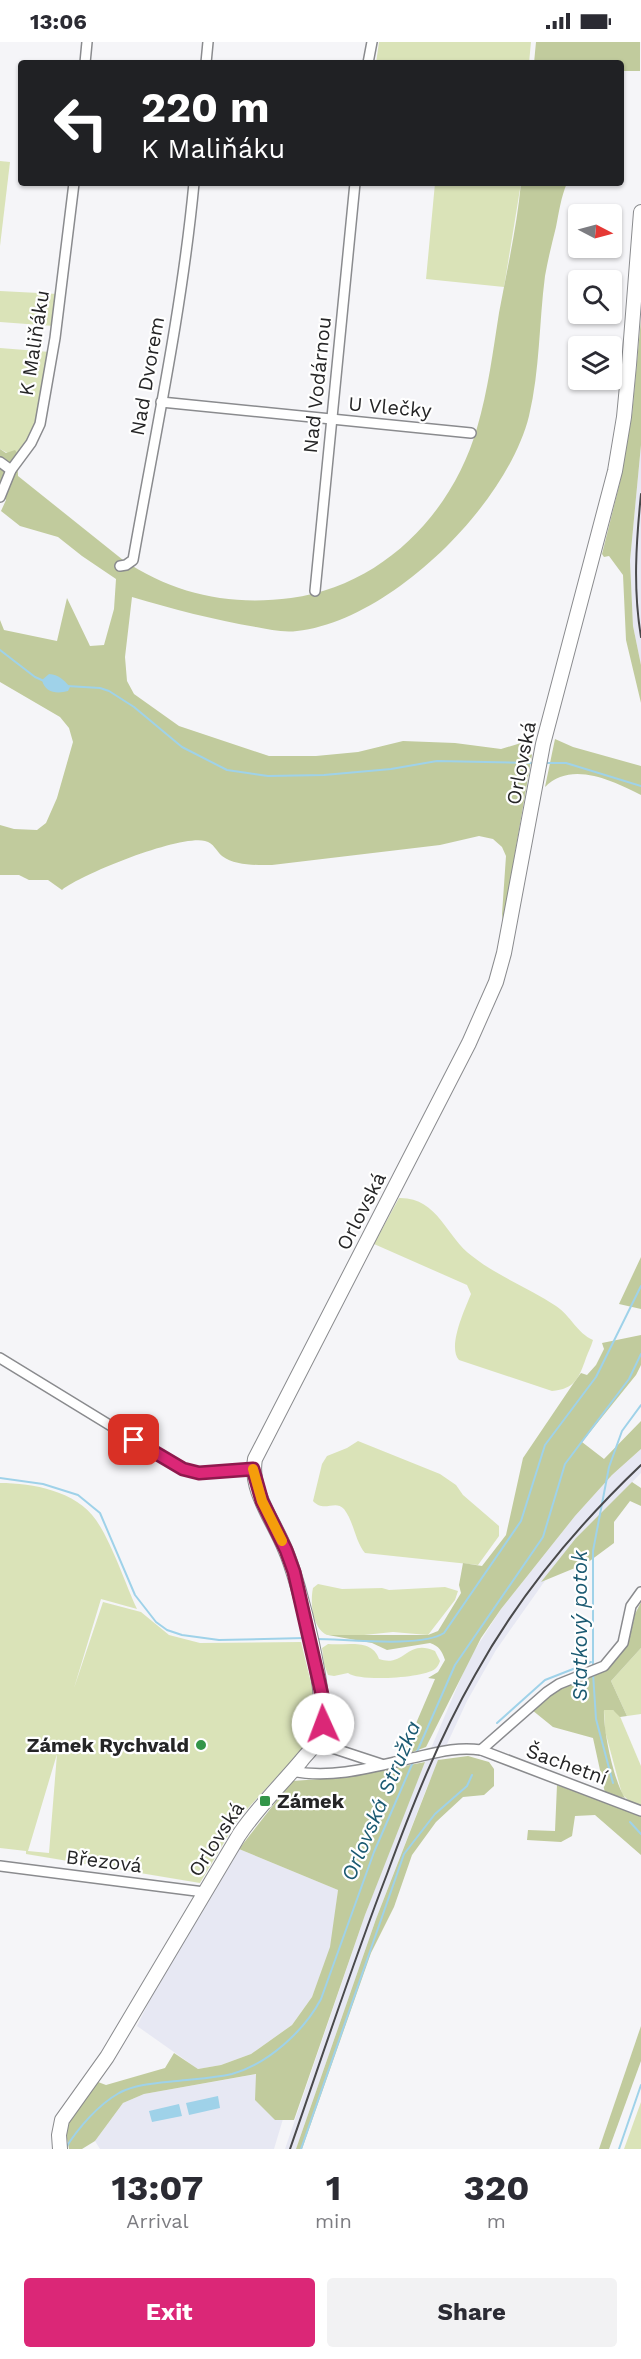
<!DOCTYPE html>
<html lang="en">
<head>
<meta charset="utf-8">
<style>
  :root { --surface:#fff; --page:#f2f2f3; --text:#2b2b33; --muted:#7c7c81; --accent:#db2777 }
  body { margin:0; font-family:"Work Sans",sans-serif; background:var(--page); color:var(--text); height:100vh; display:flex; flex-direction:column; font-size:22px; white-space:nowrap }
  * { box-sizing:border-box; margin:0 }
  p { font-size:20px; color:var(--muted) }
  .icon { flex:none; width:33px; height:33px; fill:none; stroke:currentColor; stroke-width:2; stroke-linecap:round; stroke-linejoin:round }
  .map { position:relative; height:2107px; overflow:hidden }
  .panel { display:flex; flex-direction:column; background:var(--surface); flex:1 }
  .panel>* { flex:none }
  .top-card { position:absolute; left:18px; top:18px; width:606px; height:126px; border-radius:6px; box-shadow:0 2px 4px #0004; background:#202124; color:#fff; overflow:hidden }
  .needle { width:39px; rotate:96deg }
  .controls { position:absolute; left:568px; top:162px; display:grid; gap:12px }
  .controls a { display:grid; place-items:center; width:54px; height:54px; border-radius:6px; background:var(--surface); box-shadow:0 2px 4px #0004; font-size:30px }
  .pin { position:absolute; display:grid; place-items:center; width:51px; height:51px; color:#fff; margin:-26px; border-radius:12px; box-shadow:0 3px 9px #0006 }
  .me { position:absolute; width:66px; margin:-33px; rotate:358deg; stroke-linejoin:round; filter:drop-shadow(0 0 4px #0008) }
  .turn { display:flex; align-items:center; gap:21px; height:126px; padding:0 24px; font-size:27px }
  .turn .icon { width:78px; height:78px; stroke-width:2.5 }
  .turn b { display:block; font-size:42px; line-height:51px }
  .eta { display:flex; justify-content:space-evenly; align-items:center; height:102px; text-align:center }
  .eta b { font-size:36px; font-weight:700; line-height:42px }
  .primary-button { display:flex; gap:12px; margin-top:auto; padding:12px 24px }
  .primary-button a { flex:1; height:69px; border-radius:6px; background:var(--accent); color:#fff; font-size:24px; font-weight:700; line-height:69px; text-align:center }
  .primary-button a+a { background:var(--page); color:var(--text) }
  .status { display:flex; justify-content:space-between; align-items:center; height:42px; padding:0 30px; background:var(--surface); direction:ltr }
  .status svg { height:16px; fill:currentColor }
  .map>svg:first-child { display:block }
  .built { fill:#e7e8f3 }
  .green { fill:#dae3b8; fill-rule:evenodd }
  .forest { fill:#c1cb9d }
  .water { fill:#9fd2e9 }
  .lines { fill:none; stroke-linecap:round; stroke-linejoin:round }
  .stream { stroke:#9fd2e9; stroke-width:2 }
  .street-casing { stroke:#8a8b8e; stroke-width:12 }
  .secondary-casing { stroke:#8a8b8e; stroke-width:16 }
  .street { stroke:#fff; stroke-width:9 }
  .secondary { stroke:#fff; stroke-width:14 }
  .rail { stroke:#49494b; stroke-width:2 }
  .route-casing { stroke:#8e194d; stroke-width:15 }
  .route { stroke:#db2777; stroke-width:10 }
  .slow { stroke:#f59e0b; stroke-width:10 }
  .poi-dot { fill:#339549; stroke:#fff; stroke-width:2 }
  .labels { text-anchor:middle; stroke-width:4.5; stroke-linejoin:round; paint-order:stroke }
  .street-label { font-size:20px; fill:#252526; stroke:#fff }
  .poi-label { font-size:20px; font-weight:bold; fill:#252526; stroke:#fff; text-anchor:end }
  .water-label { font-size:21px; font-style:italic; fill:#1b5a72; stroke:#fff }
</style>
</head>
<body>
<div class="status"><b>13:06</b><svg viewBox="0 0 49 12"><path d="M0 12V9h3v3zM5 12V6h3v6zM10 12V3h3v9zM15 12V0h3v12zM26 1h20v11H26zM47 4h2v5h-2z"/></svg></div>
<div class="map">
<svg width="641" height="2107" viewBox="0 0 641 2107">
  <rect width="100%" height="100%" fill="#f5f5f8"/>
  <g class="built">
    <path d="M641 403V623L633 584 630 519Z"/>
    <path d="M641 1407V1431L586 1488 549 1533 496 1608 467 1659 427 1745 376 1877 296 2107H285L365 1873 401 1777 469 1617 501 1567 575 1474 612 1433Z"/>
    <path d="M239 1807 338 1848 331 1905 312 1955 292 1983 251 2012 221 2023 198 2027 137 1984 169 1919Z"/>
    <path d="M257 2032 275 2078 283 2077 274 2107H100L95 2099 123 2061 144 2052Z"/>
  </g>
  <g class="green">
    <path d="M379 0H531L529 21H376Z"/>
    <path d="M0 119 10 120 0 204Z"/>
    <path d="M435 141H521L504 245 426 237Z"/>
    <path d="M0 249 58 252 54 284 0 280Z"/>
    <path d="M0 306 50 310C44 348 42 384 17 416L0 407Z"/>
    <path d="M399 1156C438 1155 446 1195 472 1214 497 1234 529 1246 556 1264 571 1274 577 1291 593 1298 591 1305 588 1310 586 1316 579 1336 575 1347 552 1349L459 1318C447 1305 465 1267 471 1252L467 1243 374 1202Z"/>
    <path d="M358 1399 440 1432 456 1443 463 1453 499 1484V1494L478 1523 365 1511C355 1499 354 1480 344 1467 335 1457 324 1471 313 1459L322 1422 327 1414 347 1406Z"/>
    <path d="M0 1441C33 1441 76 1449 96 1478 112 1501 125 1541 137 1567L101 1557 74 1646 103 1560 141 1570 169 1593 200 1601 301 1600 312 1645 316 1682 307 1702 238 1777 200 1841 26 1812V1809L0 1806ZM57 1712 49 1811 28 1809Z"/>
    <path d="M318 1542 342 1547 382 1546 389 1548 445 1545 458 1549 455 1558 428 1593 393 1590 364 1593H327C312 1586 310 1560 313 1546Z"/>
    <path d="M328 1602C346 1604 372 1596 379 1617 405 1626 407 1596 435 1609L440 1619C439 1622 438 1624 435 1627 424 1636 359 1640 348 1631L334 1634 328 1633 324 1622 322 1606Z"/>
    <path d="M641 1606V1672L627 1674 611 1639Z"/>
    <path d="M604 1668H613L619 1672 641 1724V1764L630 1760 622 1752 605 1689Z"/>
    <path d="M641 2060V2107H624Z"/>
  </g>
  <g class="forest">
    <path d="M536 0H640V29H621V21H534Z"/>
    <path d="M521 141H567C561 155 559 170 556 185 552 201 548 217 545 234 539 280 540 328 529 374 507 463 390 579 297 589 283 591 269 587 256 585 214 578 173 567 132 555L125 615 127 639 134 652 179 684 269 714H316L358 710 403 699 455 701 501 707 521 701 532 713 503 880 502 872 506 814 502 805 493 797 479 794 440 803 272 823C257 823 235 824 222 814 216 809 214 801 205 799 179 793 84 831 62 848L48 838H29L19 833H0V783L14 787 37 788 46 781 57 756 73 700 69 686 60 675 0 640V578L4 588 57 599 67 556 90 604 104 603 114 567 116 537 82 514 58 495 20 484 1 469 6 458 0 446V407L6 411 15 408 17 411 18 434 123 518C174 552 229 564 291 556 381 544 452 473 477 386 488 349 493 309 499 271 507 228 517 184 521 141Z"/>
    <path d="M641 277V403L630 519 633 584 641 623V661L626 598 623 533 609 514 604 515 602 512 620 440 632 373Z"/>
    <path d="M555 697 573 705 641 724V753C614 739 571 718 545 745Z"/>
    <path d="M641 1215V1267L619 1262Z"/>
    <path d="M641 1293V1323L636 1333 582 1400 604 1417 641 1379V1407L612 1433 575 1474 501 1567 481 1596 426 1705 402 1714 435 1637 428 1636 438 1630 445 1618C442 1609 439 1604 430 1601L387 1608 372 1601 328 1593H428L438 1589 461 1551 459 1543 463 1521 482 1524 506 1493 523 1416 573 1342 581 1331 587 1333 596 1323 604 1307 602 1301Z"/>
    <path d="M632 1440 641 1446V1464L630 1459 614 1480V1501L587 1521 541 1540 576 1496Z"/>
    <path d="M641 1560V1606L611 1639 627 1674 620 1675 613 1668H604C603 1688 614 1740 625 1756L605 1751 593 1696 553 1685 532 1668 561 1644 604 1626 628 1603 635 1572Z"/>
    <path d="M468 1714 489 1720 494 1727V1744L484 1753 463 1755 436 1780 412 1813 394 1865 371 1911 302 2107H296L376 1877 438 1718Z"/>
    <path d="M425 1720 365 1873 294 2078H275L255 2058 256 2032 144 2052 123 2061 95 2099 82 2107H69L66 2092 70 2078 98 2040 106 2043 165 2026 174 2011 198 2027 221 2023 251 2012 292 1983 312 1955 330 1905 338 1848 239 1807 292 1739 349 1735Z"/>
    <path d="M557 1743 641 1774V1813L595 1773 575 1774 572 1794 561 1800 527 1798 528 1788 555 1789Z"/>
    <path d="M641 1984V2019L609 2107H599Z"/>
  </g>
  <g class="water">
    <path d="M49 632C59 633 63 637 70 645L68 649C57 652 45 651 42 638Z"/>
    <path d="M218 2054 220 2066 189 2073 186 2061Z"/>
    <path d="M179 2062 182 2074 152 2080 149 2069Z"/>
  </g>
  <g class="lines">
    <g class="stream">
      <path d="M0 608 35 635 44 639"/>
      <path d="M67 644 100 646 109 649 134 665 182 705 227 728 268 734 324 733 391 727 437 719 535 721"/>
      <path d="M544 721H566L641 744"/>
      <path d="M0 1436 43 1442 78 1453 100 1471 135 1553 156 1580 167 1588 182 1593 219 1598 305 1596"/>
      <path d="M316 1597C346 1597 421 1606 444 1591L521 1479 545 1403 596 1335 641 1244"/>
      <path d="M593 1626V1509L609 1425 622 1389 641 1363"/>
      <path d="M593 1631 596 1677 613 1741"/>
      <path d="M497 1681 545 1638 591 1620"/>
      <path d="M416 1712 455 1623 543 1495 565 1422 629 1337 641 1312"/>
      <path d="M630 1780 641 1792"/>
      <path d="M65 2107C78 2086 98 2063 119 2051 136 2042 158 2041 177 2039 195 2037 215 2036 232 2032 268 2022 304 1989 321 1957L374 1810 413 1720"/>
      <path d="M301 2107 404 1812 435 1772 467 1744 472 1733"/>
      <path d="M619 2107 641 2043"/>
    </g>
    <g class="street-casing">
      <g id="street">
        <path d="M85 21 87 0"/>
        <path d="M206 21 208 0"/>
        <path d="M368 21 372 0"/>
        <path d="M161 360 471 391"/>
        <path d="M0 420 11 428"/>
        <path d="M0 455 11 428 31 401 40 382 55 296 74 141"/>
        <path d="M120 524 126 523 133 518C155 393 182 268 194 141"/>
        <path d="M315 549 355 141"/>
        <path d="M0 1316 134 1398 183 1427 199 1431 253 1427"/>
        <path d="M317 1701 381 1722"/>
        <path d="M481 1708 547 1650 559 1642 604 1624 623 1601 631 1564 641 1550"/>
        <path d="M292 1729C335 1738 380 1723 421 1714 442 1709 460 1705 481 1708L641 1769"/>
        <path d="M0 1824 204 1850"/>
      </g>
    </g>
    <g class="secondary-casing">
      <path id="secondary" d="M60 2107 59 2093 62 2078 107 2015 239 1793C257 1766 280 1744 301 1719 307 1711 316 1704 320 1694 331 1664 299 1538 285 1507 274 1479 249 1448 255 1417L469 1001 496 940 504 911 543 702 615 429 624 375 629 323 641 170"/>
    </g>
    <use href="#street" class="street"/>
    <use href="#secondary" class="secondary"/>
    <g class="rail">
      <path d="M641 452C636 501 633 547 641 595"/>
      <path d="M290 2107C322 2015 352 1923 387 1832 412 1764 439 1696 475 1633 518 1555 577 1484 641 1423"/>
    </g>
  </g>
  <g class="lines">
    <g class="route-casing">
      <path id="route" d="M134 1398 183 1427 199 1431 253 1427 262 1459 286 1508 294 1530 322 1653 323 1682"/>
    </g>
    <use href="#route" class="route"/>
    <path class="slow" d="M253 1427 262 1459 282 1499"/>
  </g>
  <g class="poi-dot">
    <circle cx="201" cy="1703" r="6"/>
    <rect x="259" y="1753" width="12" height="12" rx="3"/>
  </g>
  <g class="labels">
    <g class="street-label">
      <text transform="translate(34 301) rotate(-81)" y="7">K Maliňáku</text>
      <text transform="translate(147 334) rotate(-80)" y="7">Nad Dvorem</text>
      <text transform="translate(317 343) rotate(-84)" y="7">Nad Vodárnou</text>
      <text transform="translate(390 365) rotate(5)" y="7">U Vlečky</text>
      <text transform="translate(521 721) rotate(-79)" y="7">Orlovská</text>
      <text transform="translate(361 1169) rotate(-63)" y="7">Orlovská</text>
      <text transform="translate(567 1722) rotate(20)" y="7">Šachetní</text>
      <text transform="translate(216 1797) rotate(-57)" y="7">Orlovská</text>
      <text transform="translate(104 1819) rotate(7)" y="7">Březová</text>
    </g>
    <g class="poi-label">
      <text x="189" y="1710">Zámek Rychvald</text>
      <text x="277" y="1766" text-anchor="start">Zámek</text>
    </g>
    <g class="water-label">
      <text transform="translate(580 1584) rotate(-90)" y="7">Statkový potok</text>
      <text transform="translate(381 1759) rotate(-67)" y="7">Orlovská Stružka</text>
    </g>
  </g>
</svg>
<div class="controls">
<a><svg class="needle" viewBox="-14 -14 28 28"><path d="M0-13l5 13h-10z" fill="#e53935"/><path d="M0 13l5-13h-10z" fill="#7c7c81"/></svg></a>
<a><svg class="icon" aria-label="search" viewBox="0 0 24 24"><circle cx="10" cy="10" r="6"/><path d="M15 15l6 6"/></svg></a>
<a><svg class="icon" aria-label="layers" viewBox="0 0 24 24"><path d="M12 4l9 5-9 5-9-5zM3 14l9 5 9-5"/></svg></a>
</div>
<div class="pin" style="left:134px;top:1398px;background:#d93025"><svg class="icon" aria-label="arrive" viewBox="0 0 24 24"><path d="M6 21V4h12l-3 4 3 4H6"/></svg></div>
<svg class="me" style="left:323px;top:1682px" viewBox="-20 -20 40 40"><circle r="19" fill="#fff"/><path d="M0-13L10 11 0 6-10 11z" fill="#db2777"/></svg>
<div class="top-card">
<div class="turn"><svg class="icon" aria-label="left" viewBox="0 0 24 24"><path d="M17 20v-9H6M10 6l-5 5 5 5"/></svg><div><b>220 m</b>K Maliňáku</div></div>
</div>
</div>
<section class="panel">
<div class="eta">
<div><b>13:07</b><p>Arrival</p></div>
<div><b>1</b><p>min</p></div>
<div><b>320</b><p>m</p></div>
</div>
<div class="primary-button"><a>Exit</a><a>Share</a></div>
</section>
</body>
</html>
